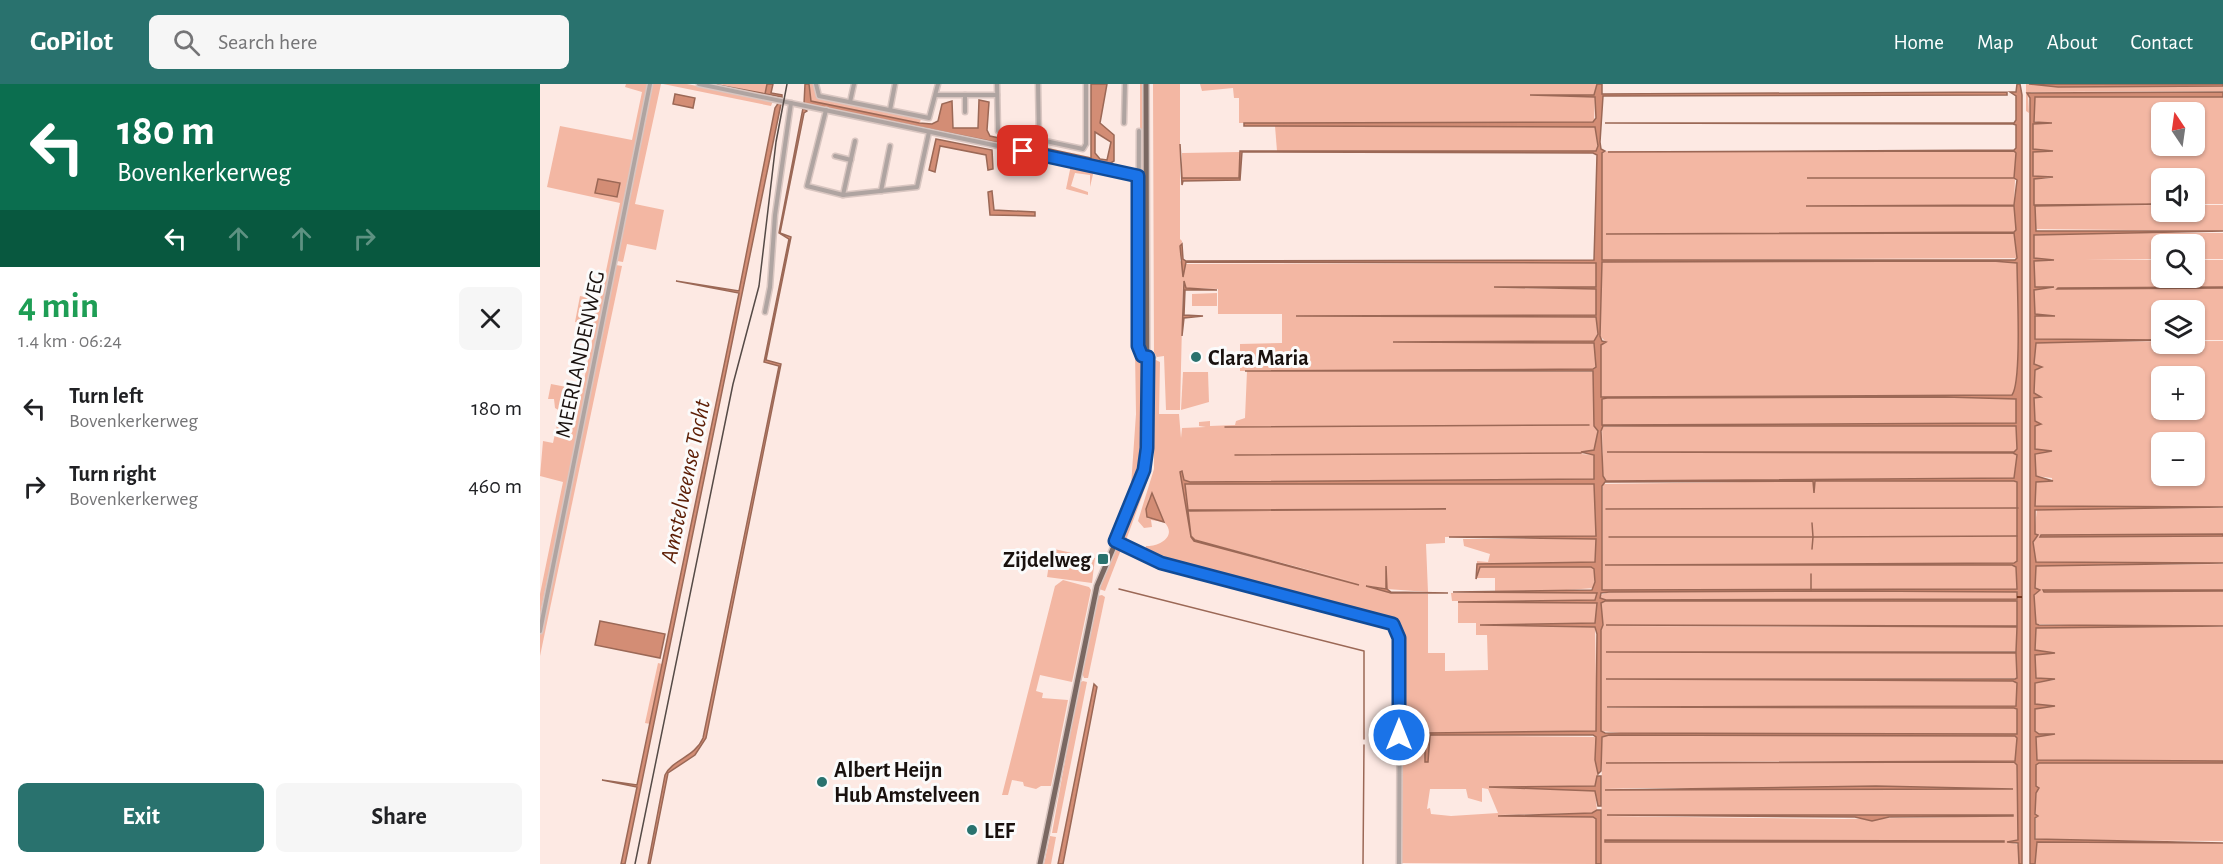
<!DOCTYPE html>
<html lang="en">
<head>
<meta charset="utf-8">
<style>
  :root { --surface:#fff; --page:#f6f6f6; --text:#202124; --muted:#757577; --accent:#29726e }
  body { margin:0; font-family:"Alegreya Sans",sans-serif; background:var(--page); color:var(--text); height:100vh; display:flex; flex-direction:column; font-size:22px; white-space:nowrap }
  * { box-sizing:border-box; margin:0 }
  p { font-size:20px; color:var(--muted) }
  .icon { flex:none; width:33px; height:33px; fill:none; stroke:currentColor; stroke-width:2; stroke-linecap:round; stroke-linejoin:round }
  .map { position:relative; flex:1; overflow:hidden }
  .side { display:flex; flex-direction:column; background:var(--surface); width:540px }
  .side>* { flex:none }
  .hud { background:#0b6e4f; color:#fff; overflow:hidden }
  .needle { width:39px; rotate:347deg }
  .tools { position:absolute; left:1611px; top:18px; display:grid; gap:12px }
  .tools a { display:grid; place-items:center; width:54px; height:54px; border-radius:9px; background:var(--surface); box-shadow:0 2px 4px #0004; font-size:30px }
  .pin { position:absolute; display:grid; place-items:center; width:51px; height:51px; color:#fff; margin:-26px; border-radius:12px; box-shadow:0 3px 9px #0006 }
  .me { position:absolute; width:66px; margin:-33px; rotate:0deg; stroke-linejoin:round; filter:drop-shadow(0 0 4px #0008) }
  .turn { display:flex; align-items:center; gap:21px; height:126px; padding:0 18px; font-size:27px }
  .turn .icon { width:78px; height:78px; stroke-width:2.5 }
  .turn b { display:block; font-size:42px; line-height:51px }
  .lanes { display:flex; align-items:center; height:57px; padding:0 18px; background:#0003; justify-content:center; gap:30px; direction:ltr }
  .lanes .off { opacity:.35 }
  .round { display:grid; place-items:center; flex:none; width:63px; height:63px; border-radius:9px; background:var(--page) }
  .summary { display:flex; align-items:center; justify-content:space-between; height:102px; padding:0 18px }
  h1 { font-size:36px; font-weight:700; line-height:45px; color:#1e9e55 }
  .action { display:flex; gap:12px; margin-top:auto; padding:12px 18px }
  .action a { flex:1; height:69px; border-radius:9px; background:var(--accent); color:#fff; font-size:24px; font-weight:700; line-height:69px; text-align:center }
  .action a+a { background:var(--page); color:var(--text) }
  ul { padding:0; list-style:none }
  li { display:flex; align-items:center; gap:18px; height:78px; padding:0 18px }
  li div { flex:1 }
  li b { display:block; font-size:22px }
  li em { font-style:normal }
  header { display:flex; align-items:center; gap:36px; box-sizing:border-box; height:84px; padding:0 30px; background:var(--accent); color:#fff }
  header strong { font-size:28px }
  nav { display:flex; gap:33px; margin-inline-start:auto; font-size:21px }
  .search { width:420px; height:54px; background:var(--page); display:flex; align-items:center; gap:15px; box-sizing:border-box; padding:0 21px; border-radius:9px; color:var(--muted); font-size:22px }
  main { display:flex; flex:1; min-height:0 }
  .map>svg:first-child { display:block }
  .green { fill:#f3b7a3; fill-rule:evenodd }
  .water { fill:#d38d75; stroke:#9b6856; stroke-width:1.5; fill-rule:evenodd }
  .lines { fill:none; stroke-linecap:round; stroke-linejoin:round }
  .stream { stroke:#9b6856; stroke-width:1.5 }
  .ferry { stroke:#5d1e05; stroke-width:1.5; stroke-dasharray:8 6; stroke-linecap:butt }
  .minor-casing { stroke:#d9c6c1; stroke-width:7 }
  .major-casing { stroke:#d9c6c1; stroke-width:8 }
  .minor { stroke:#afa4a1; stroke-width:4 }
  .major { stroke:#7a6862; stroke-width:5 }
  .tram { stroke:#554a46; stroke-width:1.5 }
  .route-casing { stroke:#114b97; stroke-width:15 }
  .route { stroke:#1a73e8; stroke-width:10 }
  .poi-dot { fill:#29726e; stroke:#fbfbfb; stroke-width:2 }
  .labels { text-anchor:middle; stroke-width:6; stroke-linejoin:round; paint-order:stroke }
  .street-label { font-size:22px; fill:#19110e; stroke:#fbfbfb }
  .poi-label { font-size:22px; font-weight:bold; fill:#19110e; stroke:#fbfbfb; text-anchor:start }
  .water-label { font-size:24px; font-style:italic; fill:#5d1e05; stroke:#fbfbfb }
</style>
</head>
<body>
<header>
<strong>GoPilot</strong>
<div class="search"><svg class="icon" aria-label="search" viewBox="0 0 24 24"><circle cx="10" cy="10" r="6"/><path d="M15 15l6 6"/></svg>Search here</div>
<nav><a>Home</a><a>Map</a><a>About</a><a>Contact</a></nav>
</header>
<main>
<section class="side">
<div class="hud">
<div class="turn"><svg class="icon" aria-label="left" viewBox="0 0 24 24"><path d="M17 20v-9H6M10 6l-5 5 5 5"/></svg><div><b>180 m</b>Bovenkerkerweg</div></div>
<div class="lanes"><svg class="icon" aria-label="left" viewBox="0 0 24 24"><path d="M17 20v-9H6M10 6l-5 5 5 5"/></svg><svg class="icon off" aria-label="ahead" viewBox="0 0 24 24"><path d="M12 20V5M6 11l6-6 6 6"/></svg><svg class="icon off" aria-label="ahead" viewBox="0 0 24 24"><path d="M12 20V5M6 11l6-6 6 6"/></svg><svg class="icon off" aria-label="right" viewBox="0 0 24 24"><path d="M7 20v-9h11M14 6l5 5-5 5"/></svg></div>
</div>
<div class="summary"><div><h1>4 min</h1><p>1.4 km · 06:24</p></div><a class="round"><svg class="icon" aria-label="close" viewBox="0 0 24 24"><path d="M6 6l12 12M18 6L6 18"/></svg></a></div>
<ul>
<li><svg class="icon" aria-label="left" viewBox="0 0 24 24"><path d="M17 20v-9H6M10 6l-5 5 5 5"/></svg><div><b>Turn left</b><p>Bovenkerkerweg</p></div><em>180 m</em></li>
<li><svg class="icon" aria-label="right" viewBox="0 0 24 24"><path d="M7 20v-9h11M14 6l5 5-5 5"/></svg><div><b>Turn right</b><p>Bovenkerkerweg</p></div><em>460 m</em></li>
</ul>
<div class="action"><a>Exit</a><a>Share</a></div>
</section>
<div class="map">
<svg width="1683" height="780" viewBox="0 0 1683 780">
  <rect width="100%" height="100%" fill="#fde9e3"/>
  <g class="green">
    <path d="M86 0H109L0 531V510L23 398 0 392 3 357 13 359 20 327 15 324 14 315H8L11 300 42 306 55 242 35 238 40 212 60 216 80 119 7 103 20 42 92 56 102 8 85 3Z"/>
    <path d="M113 0H121L95 120 124 126 116 166 87 160 83 178 77 177Z"/>
    <path d="M123 0H147L233 17 231 22Z"/>
    <path d="M179 0H227L225 10Z"/>
    <path d="M270 0H274L276 12 381 34 380 39 270 17Z"/>
    <path d="M600 0H604V267L600 261Z"/>
    <path d="M613 0H640V155L642 157 640 177 645 180 1056 179V203L954 204 1056 205V231L756 233H1056L1058 250 1054 257 857 258 1054 259 1056 283 1053 285 700 287V260L742 259V230H678V205L646 204 643 198 640 326H626L624 272 617 273 614 269Z"/>
    <path d="M660 0H1057L1054 11H991L1055 13 1054 38 699 39V14H694L693 4 662 7Z"/>
    <path d="M1486 0 1683 2V7L1491 8 1488 11 1489 29 1486 27Z"/>
    <path d="M1494 13H1683V120H1655L1654 94H1622L1621 120 1494 121V95L1513 94 1493 92V68L1512 67 1493 65V40L1505 39 1493 37ZM1622 28H1654V62H1622Z"/>
    <path d="M997 41 1055 43 1058 62 1056 67H737L735 42Z"/>
    <path d="M1068 67H1474L1476 69 1474 121H1382L1474 122 1476 146 1474 148 1066 150 1474 149 1477 174 1062 176V69Z"/>
    <path d="M700 68 699 94H642V69Z"/>
    <path d="M531 81 554 86 550 103V91L535 89 531 102 548 108V111L526 105Z"/>
    <path d="M1621 121 1622 128H1654L1655 121H1683V147L1494 145 1495 122Z"/>
    <path d="M1496 149H1683V175H1655L1654 160H1622L1621 175 1545 176H1621L1622 194H1654L1655 176H1683V203L1518 204H1683V256H1655L1654 226H1622L1621 256 1495 255V232H1515L1495 230 1494 205 1514 204 1495 203 1494 177 1514 176 1494 174V151Z"/>
    <path d="M1062 178H1477C1477 201 1482 298 1472 311L1069 313 1470 314 1476 315V339L1173 341 1476 342 1477 366 1474 368 1081 369H1473L1477 371 1474 394 1065 397 1063 392 1062 343 1141 341H1062V315L1065 314 1061 313V261L1066 258 1060 252Z"/>
    <path d="M76 181 82 182 0 572V549Z"/>
    <path d="M677 209V222H652V210Z"/>
    <path d="M1683 257V423L1495 422 1496 398 1512 397V394L1496 392 1495 370 1512 367 1495 365V342L1500 340 1495 337 1494 313H1501L1494 309 1495 286 1502 284 1494 280 1496 258ZM1622 292H1654V326H1622ZM1622 358H1654V392H1622Z"/>
    <path d="M595 268 604 278C604 324 608 372 590 416L596 330Z"/>
    <path d="M614 275 620 278 619 330H639L641 354 642 344 666 343 659 342V338L670 337V342L695 341 696 337 705 334 707 287 1055 288V341L1058 347 1054 366 1041 370 1054 371 1055 395 649 398 644 396 640 388 651 453 654 457 819 499 655 456 651 452 648 429 651 426H648L645 400H1054L1056 452 905 453V459L886 460 888 508 847 505V484L846 505 829 502 851 509 888 510V569H905V587L948 586 947 551H936V539H918V517H912L911 509H1057L1055 516 919 518 1057 519 1055 539 940 541 1055 543 1057 647 1054 649H896L888 650 885 652V678L890 651 1056 653 1058 692 1055 702 950 703 1055 707 1057 726 1052 729 958 731 1053 733 1056 735V780L860 779 862 587 860 547 852 536 651 485 605 469 606 462C619 463 638 452 624 438L611 436 612 443 604 444 598 437 614 385ZM609 413 623 437 607 434ZM942 704 948 705 958 729 911 732 891 730 890 724 887 725 890 705H926L928 714 942 718Z"/>
    <path d="M643 288H668L669 318 641 326Z"/>
    <path d="M610 364 609 393 585 459 580 451 601 405Z"/>
    <path d="M1273 397 1274 405 1275 397H1474L1477 398V477L1475 479 1089 481H1473L1476 483 1477 506 1382 507 1477 508V515L1070 517 1475 516 1477 517V542H1067L1477 543V567L1067 569H1476L1477 594 1066 595 1473 597 1477 598 1476 622 1345 623 1474 624H1477V650H1090L1061 647V518L1065 516 1061 515 1060 511 1069 508 1062 506 1063 400ZM1325 506 1352 507H1152ZM1067 623H1342L1067 624Z"/>
    <path d="M1683 424V450L1501 453 1683 452V479L1496 478 1493 459 1497 425Z"/>
    <path d="M923 455H1056L1055 478 1049 479 937 480V477L948 478 950 470 924 462Z"/>
    <path d="M582 463 565 507 559 505 575 465Z"/>
    <path d="M514 465 555 474 552 499 507 493 511 468Z"/>
    <path d="M1683 480V506L1503 507H1683V542H1564L1683 543V677L1497 676 1496 653 1515 650H1499L1495 646V625L1514 622 1495 620V598L1515 596 1496 594 1495 571 1514 569 1495 566 1496 544 1563 542 1496 540 1494 511 1499 507 1495 504V482Z"/>
    <path d="M940 483H1051L1054 485 1055 504 998 508 955 507V494H937Z"/>
    <path d="M523 496 549 503 551 506 532 598 500 591 496 607 503 609 502 614 528 616 511 702H501L496 705 484 702 483 698 472 696 468 711H462L515 502Z"/>
    <path d="M562 511 565 513 548 594H544L542 589 557 512Z"/>
    <path d="M118 579 122 580 110 640 105 639Z"/>
    <path d="M543 597 547 598 517 749H512L539 599Z"/>
    <path d="M1065 651 1475 652 1477 654 1475 677 1066 678H1474L1477 681 1478 756 1470 758 1479 761V780H1061L1062 653ZM1336 702 1349 703 1473 705H1273ZM1103 704H1261L1262 705H1065ZM1066 732H1473L1303 735ZM1065 757H1463L1464 758Z"/>
    <path d="M1499 679H1683V757L1496 756V681Z"/>
    <path d="M510 752 516 753 511 780H504Z"/>
    <path d="M1496 758 1683 759V780H1495Z"/>
  </g>
  <g class="water">
    <path d="M173 0 225 10 227 0H233L231 9 242 11V13Z"/>
    <path d="M265 0H269L271 17 379 39 392 40 398 37 402 20 412 17 413 44H438L439 16 449 18 447 46 450 52 551 74V0H567L560 39 574 51V77L569 80 550 77 264 20ZM555 48 571 58 567 76 560 75 555 69Z"/>
    <path d="M1057 0H1062V10L1467 8V11L1063 12 1060 58 1061 65 1065 67 1062 69V176H1475L1477 174 1474 149 1066 150 1474 148 1476 146 1474 122H1266L1474 121 1477 96 1474 94H1267H1474L1476 69 1474 67 1068 68 1474 66 1476 64V41L1473 40 1065 39H1474L1476 36V12L1470 8H1476L1477 0H1480L1482 11V780H1479L1478 759 1467 758 1478 756 1477 681 1474 678 1066 679 1475 677 1477 654 1475 652 1069 651 1062 653 1061 687 1058 690 1055 676 1056 653 1053 651H890L888 678H885V652L889 649 1056 647 1057 550 1055 543 940 541 1055 539 1057 519 918 518 1055 516 1057 509 913 508 1052 506 1055 498 1054 485 1051 483H940L936 495 937 480 1055 478 1056 455 909 453 1056 452 1054 400H645L648 426 906 425 648 427 651 452 655 456 819 501 654 457 651 453 640 388 642 387 644 396 650 398 1054 395V371L1041 368 1054 366 1058 347 1054 342 1053 287H705L1053 285 1056 283 1054 259 853 258 1054 257 1058 250 1056 233 756 232 1056 231V205L954 203H1056V179L646 178 643 193 640 162 642 160 643 175 646 177 1054 176 1057 71 1053 69 702 68 700 96 643 97 642 101 640 60 642 94H699L700 67H1056L1058 62 1055 43 704 42V39L1053 38 1056 34 1055 13 990 11H1054ZM1453 177 1477 179C1477 201 1482 298 1472 311L1061 313V261L1066 258 1062 257 1060 252 1062 178ZM1405 313 1476 315V339L1062 341V315L1067 314ZM1063 342H1476L1477 365 1474 368H1067L1473 369 1477 371 1474 394 1066 397 1063 392 1061 347ZM1273 397 1274 409 1275 397H1474L1477 398V477L1474 479 1065 481H1472L1476 483 1477 505 1062 506V402L1065 398ZM1319 507 1477 508V515L1066 516 1060 514 1061 509 1069 508ZM1065 517H1477V542L1066 541 1477 543 1476 568H1066L1476 569 1477 594 1475 595H1066L1473 597 1477 599 1476 622 1067 623 1474 624 1477 625V650L1065 649 1061 647V546L1063 541 1061 519Z"/>
    <path d="M1489 0H1683V2L1518 3Z"/>
    <path d="M1683 8V13H1495L1494 38 1512 39 1493 40V65L1513 67 1493 68V92L1513 93 1494 95V121L1622 120 1495 122 1496 147H1683L1494 151V174L1514 176 1494 177 1495 203H1514L1494 206 1495 230 1515 232H1495V255L1622 256 1496 259 1494 280 1502 283 1495 286 1494 309 1501 313 1494 314 1495 337 1501 340 1495 342V365L1512 367 1495 370 1496 392 1513 397 1496 398 1495 422 1683 423 1495 426V450L1498 451 1493 458 1496 478 1683 479 1496 482 1495 504 1500 506 1494 511 1496 540 1499 541 1683 542 1496 544 1495 566 1515 569 1495 571 1496 594 1515 595 1495 599V620L1515 622 1495 625V647L1499 650H1515L1496 653 1497 676 1683 677V679H1499L1496 681V702L1499 704 1496 709 1495 730 1498 732 1495 734V755L1683 759 1497 758 1495 780H1490V14L1487 9Z"/>
    <path d="M135 10 155 14 153 24 133 20Z"/>
    <path d="M239 18 241 20 85 780H81L97 703 62 696 97 701 199 209 136 197 199 207 235 24Z"/>
    <path d="M263 24 267 27 264 29 240 149 251 153 226 276 241 280 166 654 155 671 128 689 110 780H108L125 691C133 675 155 673 163 654L239 282 224 278 249 155 239 149Z"/>
    <path d="M396 55 452 66 453 85 448 86 446 71 400 62 395 88 389 86Z"/>
    <path d="M58 95 80 99 77 113 55 109Z"/>
    <path d="M452 107 454 126 495 128V132L450 131 448 108Z"/>
    <path d="M644 197 646 204 677 206H645L644 231 663 232 644 234 642 252Z"/>
    <path d="M1683 203V204L1517 205 1518 204Z"/>
    <path d="M612 409 624 438 607 433 606 425Z"/>
    <path d="M1683 450V452L1500 453 1501 451Z"/>
    <path d="M846 482 847 505 851 508 908 509H851L826 502 846 505Z"/>
    <path d="M1503 506H1683V507L1504 508Z"/>
    <path d="M60 537 125 550 120 574 55 561Z"/>
    <path d="M554 600 557 603 523 780H518Z"/>
    <path d="M1057 692H1061V722H1058L1055 707 949 703 1055 702Z"/>
    <path d="M1336 702 1473 705 1065 706Z"/>
    <path d="M1057 726H1061V780H1056V735L1053 733 958 732 1052 729Z"/>
    <path d="M1067 731H1473V732L1349 733 1332 737 1315 733Z"/>
    <path d="M1065 756 1464 757V758H1065Z"/>
  </g>
  <g class="lines">
    <g class="stream">
      <path d="M685 343 1049 341"/>
      <path d="M695 371 1041 369"/>
      <path d="M1066 425 1478 424"/>
      <path d="M1069 453H1273L1272 439"/>
      <path d="M1272 465 1273 453 1477 452"/>
      <path d="M579 505 824 567V655"/>
      <path d="M1271 506V490"/>
      <path d="M823 780 824 661"/>
    </g>
    <path class="ferry" d="M1477 513H1482"/>
    <g class="minor-casing">
      <g id="minor">
        <path d="M159 0 598 91"/>
        <path d="M276 0 279 12 389 34 398 0"/>
        <path d="M457 0 458 47 543 65 546 60V0"/>
        <path d="M498 0 499 56"/>
        <path d="M396 11H457"/>
        <path d="M425 11V28"/>
        <path d="M310 18 314 0"/>
        <path d="M286 26 267 102 303 111 377 103 389 48"/>
        <path d="M350 26 355 0"/>
        <path d="M584 39 585 0"/>
        <path d="M599 47 598 262 602 272 613 273"/>
        <path d="M295 72 311 76"/>
        <path d="M341 107 350 62"/>
        <path d="M303 111 315 57"/>
        <path d="M225 228 230 203 235 131 251 19"/>
        <path d="M575 457 621 479 848 538 856 542 860 562 859 780"/>
        <path d="M0 547 110 0"/>
      </g>
    </g>
    <g class="major-casing">
      <path id="major" d="M500 780 557 502 601 399 607 364 606 0"/>
    </g>
    <use href="#minor" class="minor"/>
    <use href="#major" class="major"/>
    <path class="tram" d="M95 780 193 300 219 202 236 58 247 0"/>
  </g>
  <g class="lines">
    <g class="route-casing">
      <path id="route" d="M483 67 598 92V262L602 272 608 273 607 364 604 386 575 457 621 479 853 540 859 554V651"/>
    </g>
    <use href="#route" class="route"/>
  </g>
  <g class="poi-dot">
    <circle cx="656" cy="273" r="6"/>
    <rect x="557" y="469" width="12" height="12" rx="3"/>
    <circle cx="282" cy="698" r="6"/>
    <circle cx="432" cy="746" r="6"/>
  </g>
  <g class="labels">
    <g class="street-label">
      <text transform="translate(39 270) rotate(-78)" y="8">MEERLANDENWEG</text>
    </g>
    <g class="poi-label">
      <text x="668" y="281">Clara Maria</text>
      <text x="551" y="483" text-anchor="end">Zijdelweg</text>
      <text x="294" y="693">Albert Heijn<tspan x="294" dy="25">Hub Amstelveen</tspan></text>
      <text x="444" y="754">LEF</text>
    </g>
    <g class="water-label">
      <text transform="translate(145 397) rotate(-78)" y="8">Amstelveense Tocht</text>
    </g>
  </g>
</svg>
<div class="tools">
<a><svg class="needle" viewBox="-14 -14 28 28"><path d="M0-13l5 13h-10z" fill="#e53935"/><path d="M0 13l5-13h-10z" fill="#757577"/></svg></a>
<a><svg class="icon" aria-label="sound" viewBox="0 0 24 24"><path d="M4 9h4l5-4v14l-5-4H4zM17 9q2 3 0 6"/></svg></a>
<a><svg class="icon" aria-label="search" viewBox="0 0 24 24"><circle cx="10" cy="10" r="6"/><path d="M15 15l6 6"/></svg></a>
<a><svg class="icon" aria-label="layers" viewBox="0 0 24 24"><path d="M12 4l9 5-9 5-9-5zM3 14l9 5 9-5"/></svg></a>
<a>+</a>
<a>−</a>
</div>
<div class="pin" style="left:483px;top:67px;background:#d93025"><svg class="icon" aria-label="arrive" viewBox="0 0 24 24"><path d="M6 21V4h12l-3 4 3 4H6"/></svg></div>
<svg class="me" style="left:859px;top:651px" viewBox="-20 -20 40 40"><circle r="17" fill="#1a73e8" stroke="#fff" stroke-width="3"/><path d="M0-11L8 9 0 5-8 9z" fill="#fff"/></svg>
</div>
</main>
</body>
</html>
